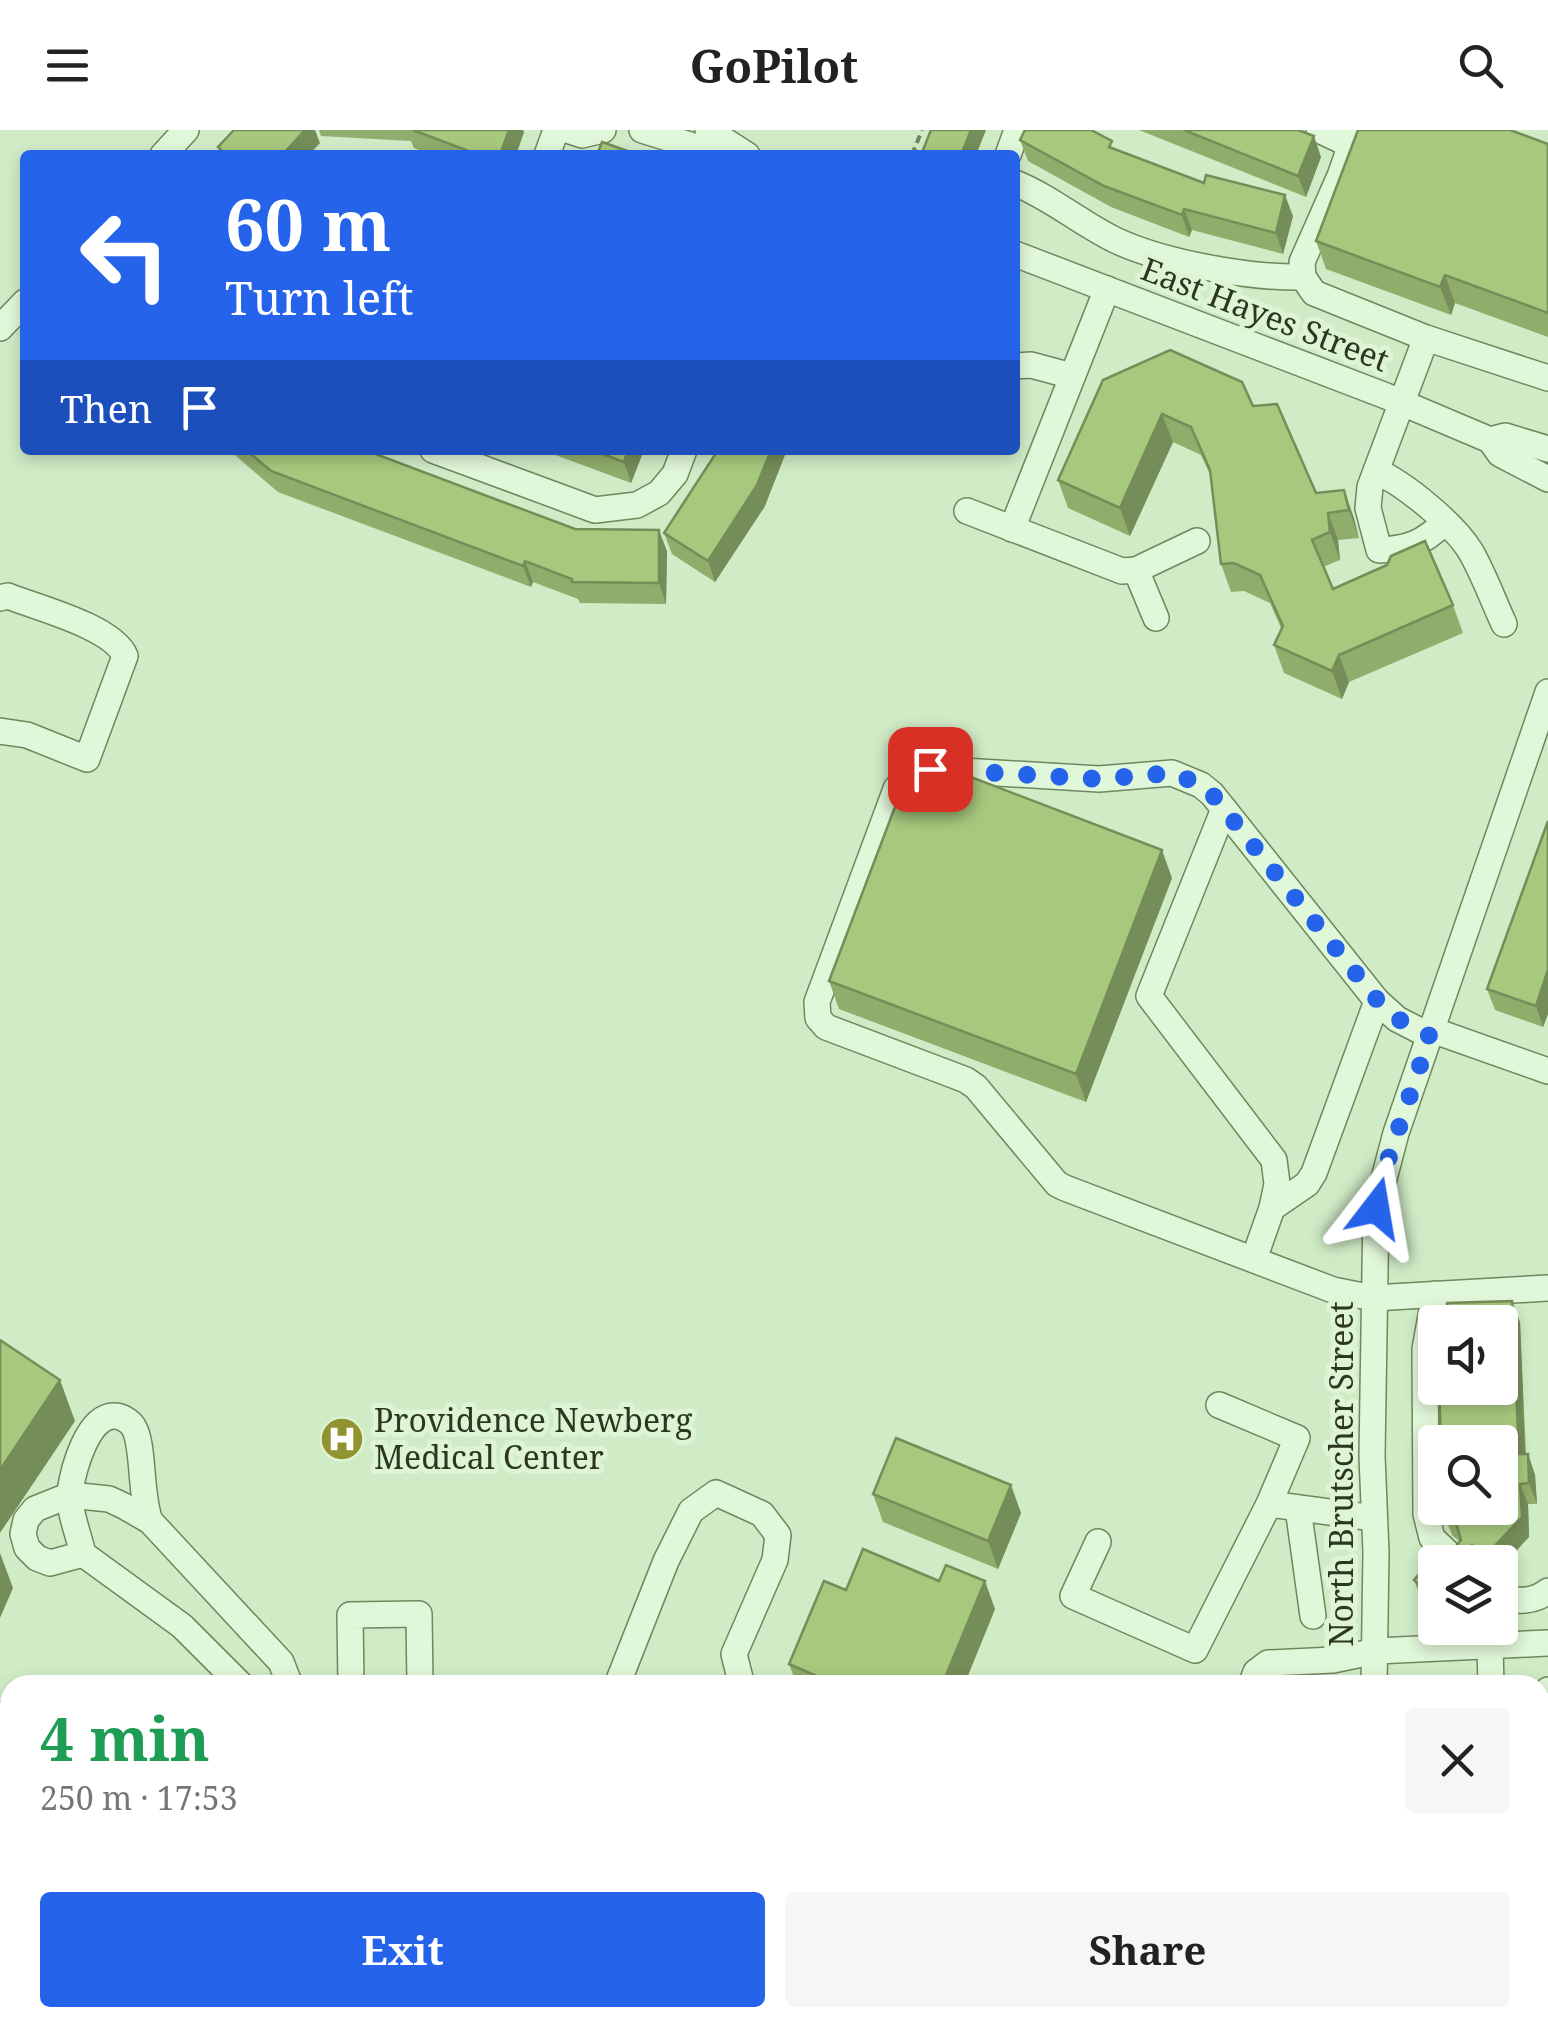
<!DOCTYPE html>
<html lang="en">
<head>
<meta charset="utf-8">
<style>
  :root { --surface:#fff; --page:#f6f6f6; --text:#222; --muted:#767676; --accent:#2563eb }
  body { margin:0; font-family:"Noto Serif",serif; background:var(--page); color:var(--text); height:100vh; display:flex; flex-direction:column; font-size:38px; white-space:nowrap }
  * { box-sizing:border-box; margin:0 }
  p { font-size:32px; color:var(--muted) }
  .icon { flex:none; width:55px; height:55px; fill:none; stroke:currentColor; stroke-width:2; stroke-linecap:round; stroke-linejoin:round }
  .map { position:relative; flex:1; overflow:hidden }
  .details { position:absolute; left:0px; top:1545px; width:1550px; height:352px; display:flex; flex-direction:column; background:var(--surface); border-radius:30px 30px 0 0; box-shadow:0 5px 15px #0003 }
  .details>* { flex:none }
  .guide { position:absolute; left:20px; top:20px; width:1000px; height:305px; border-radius:10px; box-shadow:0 5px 15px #0003; background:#2563eb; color:#fff; overflow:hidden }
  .fabs { position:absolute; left:1418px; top:1175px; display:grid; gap:20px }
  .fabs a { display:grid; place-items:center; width:100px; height:100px; border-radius:10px; background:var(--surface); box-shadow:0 5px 15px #0003; font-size:50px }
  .pin { position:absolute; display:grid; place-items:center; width:85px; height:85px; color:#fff; margin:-42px; border-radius:20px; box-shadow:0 5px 15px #0006 }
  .me { position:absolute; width:110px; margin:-55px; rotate:14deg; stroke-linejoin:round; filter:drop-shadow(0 0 8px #0008) }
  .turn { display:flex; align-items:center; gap:35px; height:210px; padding:0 40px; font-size:45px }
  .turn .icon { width:130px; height:130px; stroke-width:2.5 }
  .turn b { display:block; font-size:70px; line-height:85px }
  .then { display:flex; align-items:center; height:95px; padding:0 40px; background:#0003; gap:20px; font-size:38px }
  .round { display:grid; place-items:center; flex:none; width:105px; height:105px; border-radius:10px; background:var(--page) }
  .overview { display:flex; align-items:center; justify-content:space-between; height:170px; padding:0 40px }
  h1 { font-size:60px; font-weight:700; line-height:75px; color:#1e9e55 }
  .primary-button { display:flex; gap:20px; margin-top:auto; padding:20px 40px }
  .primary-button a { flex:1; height:115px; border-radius:10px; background:var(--accent); color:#fff; font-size:40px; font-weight:700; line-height:115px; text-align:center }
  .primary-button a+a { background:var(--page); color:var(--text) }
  header { display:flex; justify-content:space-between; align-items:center; height:130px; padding:0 40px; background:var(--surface); font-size:45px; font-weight:700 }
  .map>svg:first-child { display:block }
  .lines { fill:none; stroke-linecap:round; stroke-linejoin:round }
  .minor-casing { stroke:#6f875c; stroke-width:28 }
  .highway-casing { stroke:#425530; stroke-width:38 }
  .path { stroke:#6f875c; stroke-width:4; stroke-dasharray:8 5; stroke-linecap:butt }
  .minor { stroke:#e1f7d9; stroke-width:25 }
  .highway { stroke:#8dd75b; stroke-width:35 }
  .wall { fill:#90ad6c }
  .shaded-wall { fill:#758d58 }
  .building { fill:#a7c97d; stroke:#758d58; stroke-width:2.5 }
  .route { stroke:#2563eb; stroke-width:18; stroke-dasharray:0 32.4 }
  .labels { text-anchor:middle; stroke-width:10; stroke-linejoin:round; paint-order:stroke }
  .street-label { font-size:32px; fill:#2b381f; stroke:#ddf4d5 }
  .poi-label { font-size:32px; fill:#2b381f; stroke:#ddf4d5; text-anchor:start }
</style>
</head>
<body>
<header><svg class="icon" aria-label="menu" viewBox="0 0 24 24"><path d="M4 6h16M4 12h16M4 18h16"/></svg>GoPilot<svg class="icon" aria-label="search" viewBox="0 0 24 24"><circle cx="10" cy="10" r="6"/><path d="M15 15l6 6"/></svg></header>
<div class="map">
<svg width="1548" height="1897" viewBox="0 0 1548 1897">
  <rect width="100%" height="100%" fill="#d0ecc6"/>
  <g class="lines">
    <g class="minor-casing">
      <g id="minor">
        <path d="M567 0 582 5 603 0"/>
        <path d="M642 0 719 24 740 22"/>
        <path d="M708 0 747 25"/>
        <path d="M1319 0 1351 15"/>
        <path d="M1356 0 1340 46 1302 132 1303 147 1314 163 1426 208 1548 248"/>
        <path d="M163 25 186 0"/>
        <path d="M547 25 556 0"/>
        <path d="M1008 25 1017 0"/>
        <path d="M1015 53C1052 68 1080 93 1115 110 1164 133 1249 148 1303 147"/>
        <path d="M1015 124 1386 266 1490 310 1500 324 1548 349"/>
        <path d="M0 198 25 172"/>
        <path d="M1426 208 1370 357 1368 378 1379 420C1409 419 1423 413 1445 392"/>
        <path d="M1015 236 1031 235 1072 246"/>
        <path d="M1490 310 1505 306 1548 319"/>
        <path d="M433 320 595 380 637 375 659 363 675 344 684 320"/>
        <path d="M1376 341C1405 354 1454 394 1471 422 1484 445 1493 470 1504 494"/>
        <path d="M967 381 1122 441 1136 440 1197 411"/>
        <path d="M1012 399 1107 159"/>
        <path d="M1136 440 1156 488"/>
        <path d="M0 468 8 466C38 478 113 497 125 526L87 629 27 605 0 601"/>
        <path d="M1224 679 1149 866 1274 1030 1277 1054 1272 1078"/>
        <path d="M1432 900 1548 941"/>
        <path d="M1430 906 1397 889 1377 871 1212 664 1201 655 1172 643 1099 649 930 639 903 650 896 659 817 872 818 888 826 897 966 950 976 957 1057 1054 1065 1058 1333 1160 1373 1168 1548 1158"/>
        <path d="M1254 1129 1272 1078 1307 1054 1314 1043 1377 871"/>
        <path d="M1435 1164 1425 1219 1426 1384 1432 1408 1453 1428"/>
        <path d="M1219 1275 1297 1308 1269 1374"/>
        <path d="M1298 1378 1313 1486"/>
        <path d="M150 1391C140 1366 144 1315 134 1298 131 1292 122 1286 115 1286 87 1285 73 1341 70 1362 68 1380 79 1405 83 1424L182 1496 241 1555"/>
        <path d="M1098 1412 1073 1466 1195 1520 1269 1374 1374 1388"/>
        <path d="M83 1424 50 1433 37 1428 27 1418 23 1404 26 1390 35 1379 70 1365 109 1369 124 1376 150 1391 281 1532 290 1555"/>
        <path d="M1500 1467C1516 1472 1534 1472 1548 1461"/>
        <path d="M1490 1516 1491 1555"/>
        <path d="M351 1555 350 1485 419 1484 420 1555"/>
        <path d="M617 1555 666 1431 691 1381 716 1363 762 1384 778 1405 775 1430 734 1524 740 1548 737 1555"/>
        <path d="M1251 1555 1256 1542 1268 1533 1333 1530 1376 1521 1548 1513"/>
        <path d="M1374 1555 1376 1422 1372 1326 1376 1079 1396 1003 1548 562"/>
        <path d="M1540 1568 1548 1560"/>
        <path d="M0 1585 10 1588"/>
        <path d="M1540 1715 1548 1725"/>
        <path d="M0 1824H10"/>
        <path d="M296 1888V1897"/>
      </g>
    </g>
    <g class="highway-casing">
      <g id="highway">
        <path d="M1540 1818H1548"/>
        <path d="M1540 1857 1548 1856"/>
        <path d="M427 1897 585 1888"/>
      </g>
    </g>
    <path class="path" d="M912 25 922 0"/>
    <use href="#minor" class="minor"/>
    <use href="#highway" class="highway"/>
  </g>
  <g class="wall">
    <path d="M319 0H523L524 2 516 25H431L414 18 411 11 321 6Z"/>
    <path d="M1139 0H1298L1321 27 1306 67Z"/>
    <path d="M1020 10 1115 19 1293 86 1283 124 1192 100 1189 107 1111 77 1028 31Z"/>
    <path d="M1548 14V207L1455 173 1451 185 1326 139 1316 111Z"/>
    <path d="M1103 250 1253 276 1316 363 1344 360 1359 408 1338 410 1340 430 1323 437 1333 459 1453 475 1463 503 1349 552 1342 569 1284 543 1274 515 1281 498 1270 473 1244 461 1231 462 1221 434 1211 347 1201 325 1173 312 1130 406 1068 378 1058 350Z"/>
    <path d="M229 320H365L575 399 667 421 666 474 580 473 578 469 533 452 531 457 278 362Z"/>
    <path d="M542 320H644L631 353Z"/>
    <path d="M872 320H906L874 324Z"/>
    <path d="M765 376 715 452 672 424 664 403Z"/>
    <path d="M1548 691V884L1543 897 1495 880 1487 859Z"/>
    <path d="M1172 748 1086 972 839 879 829 851Z"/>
    <path d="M1520 1192 1526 1324H1528L1535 1345 1537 1374H1528L1529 1407 1500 1432H1435V1483L1422 1471 1414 1450 1431 1432 1429 1426 1451 1422 1460 1412 1452 1405 1444 1384Z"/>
    <path d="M873 1364 1021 1383 998 1439 883 1392Z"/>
    <path d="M846 1460 995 1479 964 1555H797L789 1534Z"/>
  </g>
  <g class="shaded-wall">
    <path d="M305 0H315L320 13 309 25H282Z"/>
    <path d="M509 0H523L524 2 516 25H500Z"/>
    <path d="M971 0H986L976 25H961Z"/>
    <path d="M1314 6 1321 27 1306 67 1298 46Z"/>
    <path d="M1285 65 1293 86 1283 124 1276 103Z"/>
    <path d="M1184 79 1192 100 1189 107 1182 85Z"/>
    <path d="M1445 145 1455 173 1451 185 1440 157Z"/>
    <path d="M1162 284 1173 312 1130 406 1120 378Z"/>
    <path d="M628 320H644L631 353 624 332Z"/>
    <path d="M771 320H787L765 376 715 452 708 431Z"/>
    <path d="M1344 360 1354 388 1359 408 1349 380Z"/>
    <path d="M1328 383 1338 410 1340 430 1330 402Z"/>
    <path d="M659 400 667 421 666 474 659 453Z"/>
    <path d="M525 431 533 452 531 457 523 436Z"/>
    <path d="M1339 525 1349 552 1342 569 1332 541Z"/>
    <path d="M1162 720 1172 748 1086 972 1076 944Z"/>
    <path d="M1548 840V884L1543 897 1536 876Z"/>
    <path d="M1512 1171 1520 1192 1526 1345 1519 1324Z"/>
    <path d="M60 1250 75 1291 0 1403V1340Z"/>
    <path d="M1528 1324 1535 1345 1537 1374 1529 1353Z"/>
    <path d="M1520 1354 1528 1374 1529 1407 1500 1439V1432H1487L1485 1426Z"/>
    <path d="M1011 1355 1021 1383 998 1439 988 1411Z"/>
    <path d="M1472 1415 1479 1432H1455Z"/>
    <path d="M0 1423 13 1458 0 1488Z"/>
    <path d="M985 1451 995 1479 964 1555H942Z"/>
    <path d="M1435 1454V1483L1427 1462Z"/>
  </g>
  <g class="building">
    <path d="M234 0H305L282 25H226L218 17Z"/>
    <path d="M413 0H509L500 25H479Z"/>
    <path d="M931 0H971L961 25H921Z"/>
    <path d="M1025 0H1091L1112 11 1109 17 1204 53 1206 45 1285 65 1276 103 1184 79 1182 85 1104 56 1020 10Z"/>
    <path d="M1184 0H1298L1314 6 1298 46Z"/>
    <path d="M1358 0H1510L1548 14V183L1445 145 1440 157 1316 111Z"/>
    <path d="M602 12 639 25H597Z"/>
    <path d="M1170 220 1242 252 1253 276 1277 274 1316 363 1344 360 1349 380 1328 383 1330 402 1312 410 1333 459 1387 435 1391 426 1425 411 1453 475 1339 525 1332 541 1274 515 1283 496 1260 445 1234 433 1221 434 1210 340 1191 297 1162 284 1120 378 1058 350 1103 250Z"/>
    <path d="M246 320H365L575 399 659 400V453L572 452V449L525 431 523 436 271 341Z"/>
    <path d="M592 320H628L624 332Z"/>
    <path d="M718 320H771L757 355 708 431 664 403Z"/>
    <path d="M921 628 1162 720 1076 944 829 851 912 632Z"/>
    <path d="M1548 691V840L1536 876 1487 859Z"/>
    <path d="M1512 1171 1519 1324H1528L1529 1353 1520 1354 1522 1387 1485 1426 1472 1415 1455 1432H1435V1454L1427 1462 1414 1450 1433 1429 1429 1426 1434 1419 1451 1422 1461 1410 1457 1396 1444 1384V1378H1500V1312H1441L1439 1258H1500V1192H1436V1185H1448L1447 1173Z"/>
    <path d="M0 1210 60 1250 0 1340Z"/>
    <path d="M896 1308 1011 1355 988 1411 873 1364Z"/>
    <path d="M863 1419 939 1451 946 1435 985 1451 942 1555H827L828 1551 789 1534 824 1451 846 1460Z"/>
  </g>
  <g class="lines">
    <path class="route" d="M930 639 1099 649 1172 643 1202 655 1212 664 1378 871 1396 888 1430 906 1383 1045 1376 1078"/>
  </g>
  <defs>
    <g id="hospital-disc" transform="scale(2.25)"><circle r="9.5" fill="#90932f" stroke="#ddf4d5"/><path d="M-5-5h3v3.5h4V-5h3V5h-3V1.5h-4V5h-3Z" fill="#fff"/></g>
  </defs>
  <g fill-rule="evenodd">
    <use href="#hospital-disc" x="342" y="1309"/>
  </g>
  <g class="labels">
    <g class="street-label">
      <text transform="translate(1265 185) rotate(21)" y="11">East Hayes Street</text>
      <text transform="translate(1342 1344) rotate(-90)" y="11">North Brutscher Street</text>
    </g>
    <g class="poi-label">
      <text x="374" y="1302">Providence Newberg<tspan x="374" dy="37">Medical Center</tspan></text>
    </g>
  </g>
</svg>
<div class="fabs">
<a><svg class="icon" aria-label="sound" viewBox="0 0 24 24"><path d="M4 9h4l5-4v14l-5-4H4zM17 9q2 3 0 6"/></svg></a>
<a><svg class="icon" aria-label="search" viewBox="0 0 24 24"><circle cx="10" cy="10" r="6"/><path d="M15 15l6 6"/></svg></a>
<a><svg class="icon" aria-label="layers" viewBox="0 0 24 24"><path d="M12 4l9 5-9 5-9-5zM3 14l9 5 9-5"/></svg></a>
</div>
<div class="pin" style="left:930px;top:639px;background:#d93025"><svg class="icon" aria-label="arrive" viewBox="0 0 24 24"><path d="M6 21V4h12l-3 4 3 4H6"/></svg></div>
<svg class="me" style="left:1376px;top:1078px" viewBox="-20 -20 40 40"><path d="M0-17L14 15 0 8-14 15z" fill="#2563eb" stroke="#fff" stroke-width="4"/></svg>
<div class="guide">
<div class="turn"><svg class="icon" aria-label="left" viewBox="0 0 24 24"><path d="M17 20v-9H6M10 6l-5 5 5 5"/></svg><div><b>60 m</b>Turn left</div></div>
<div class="then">Then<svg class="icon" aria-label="arrive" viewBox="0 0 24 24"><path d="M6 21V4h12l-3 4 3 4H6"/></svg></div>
</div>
<section class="details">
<div class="overview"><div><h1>4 min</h1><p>250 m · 17:53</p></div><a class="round"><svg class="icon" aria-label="close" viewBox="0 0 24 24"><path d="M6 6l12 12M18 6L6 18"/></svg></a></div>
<div class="primary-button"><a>Exit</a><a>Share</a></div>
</section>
</div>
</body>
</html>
